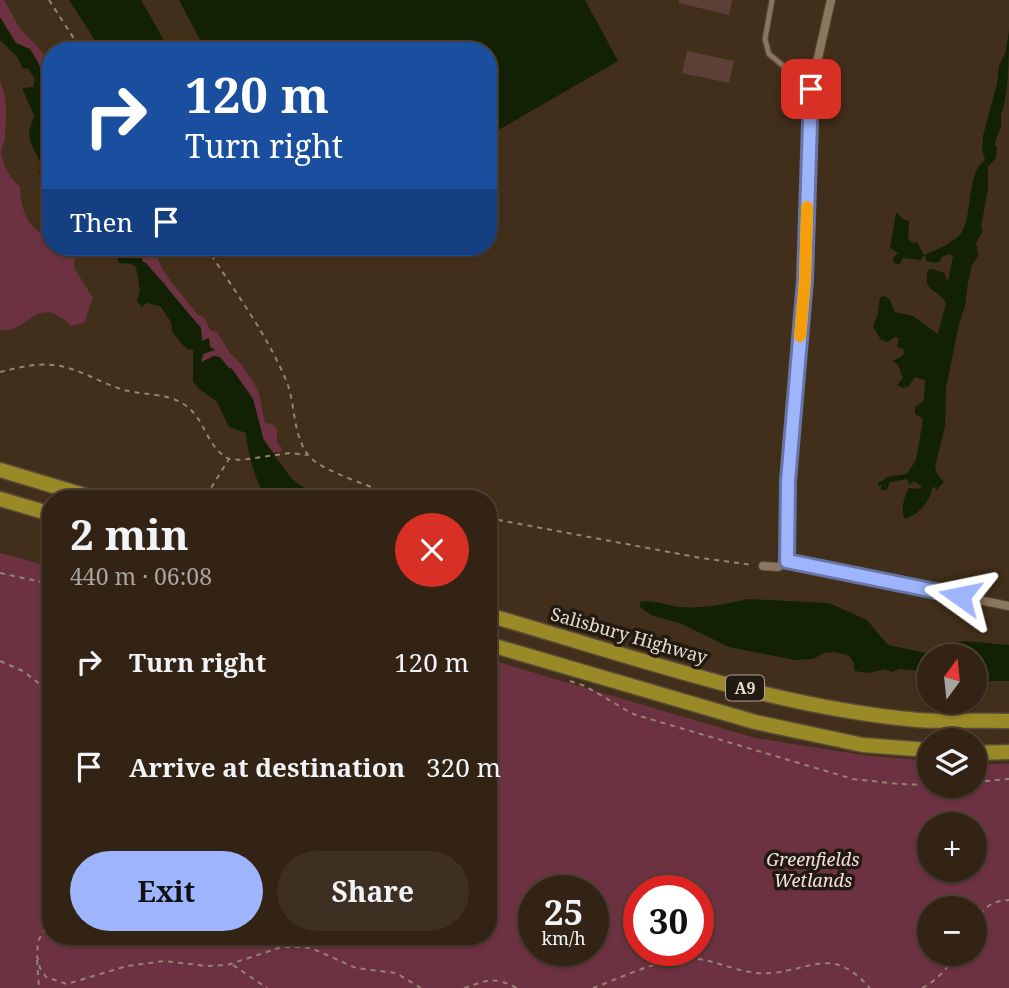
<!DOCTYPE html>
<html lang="en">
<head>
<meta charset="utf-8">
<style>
  :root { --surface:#322314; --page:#3d2f22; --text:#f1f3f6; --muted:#a8a4a0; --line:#4d4034; --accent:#9eb4fd }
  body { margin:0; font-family:"Noto Serif",serif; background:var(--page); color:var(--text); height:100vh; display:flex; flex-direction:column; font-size:26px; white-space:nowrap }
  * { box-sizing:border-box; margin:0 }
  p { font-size:23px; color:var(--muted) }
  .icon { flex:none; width:38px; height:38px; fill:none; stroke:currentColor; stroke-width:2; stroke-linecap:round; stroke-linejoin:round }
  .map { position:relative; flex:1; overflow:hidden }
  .sheet { position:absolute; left:42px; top:490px; width:455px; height:455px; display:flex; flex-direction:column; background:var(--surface); border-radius:28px; box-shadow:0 2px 5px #0004,0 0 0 2px var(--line) }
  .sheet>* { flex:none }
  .banner { position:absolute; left:42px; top:42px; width:455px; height:214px; border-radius:28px; box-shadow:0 2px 5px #0004,0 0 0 2px var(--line); background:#1a4fa0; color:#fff; overflow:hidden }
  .needle { width:46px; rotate:15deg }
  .tools { position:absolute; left:917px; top:644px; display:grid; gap:14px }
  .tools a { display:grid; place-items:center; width:70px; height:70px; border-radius:50%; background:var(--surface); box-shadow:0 2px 5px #0004,0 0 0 2px var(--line); font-size:35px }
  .speed { position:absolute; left:518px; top:875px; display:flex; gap:14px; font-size:35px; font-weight:700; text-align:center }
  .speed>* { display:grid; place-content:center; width:91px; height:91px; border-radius:50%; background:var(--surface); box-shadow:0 2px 5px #0004,0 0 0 2px var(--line); line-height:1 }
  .speed small { font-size:18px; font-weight:400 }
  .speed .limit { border:10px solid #d22; background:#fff; color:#111 }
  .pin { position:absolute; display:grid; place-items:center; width:60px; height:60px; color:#fff; margin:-30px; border-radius:14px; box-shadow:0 4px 10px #0006 }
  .me { position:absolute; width:77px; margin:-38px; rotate:282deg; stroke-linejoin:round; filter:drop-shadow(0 0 5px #0008) }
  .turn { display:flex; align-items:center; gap:24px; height:147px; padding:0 28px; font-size:32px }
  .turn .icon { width:91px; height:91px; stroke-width:2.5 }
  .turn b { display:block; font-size:49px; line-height:60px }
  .then { display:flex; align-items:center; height:66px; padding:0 28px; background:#0003; gap:14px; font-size:26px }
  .round { display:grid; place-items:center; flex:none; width:74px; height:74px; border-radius:37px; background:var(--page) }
  .headline { display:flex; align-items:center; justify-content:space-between; height:119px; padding:0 28px }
  h1 { font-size:42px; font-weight:700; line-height:52px }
  .button { display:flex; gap:14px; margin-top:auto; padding:14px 28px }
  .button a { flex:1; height:80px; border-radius:42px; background:var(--accent); color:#111; font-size:28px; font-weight:700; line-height:80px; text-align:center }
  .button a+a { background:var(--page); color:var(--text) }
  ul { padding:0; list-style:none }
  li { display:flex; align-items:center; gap:21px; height:105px; padding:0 28px }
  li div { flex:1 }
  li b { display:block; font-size:26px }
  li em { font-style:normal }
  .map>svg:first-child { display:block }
  .green { fill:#6d3242; fill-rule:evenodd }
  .water { fill:#122004 }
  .building { fill:#5c4037 }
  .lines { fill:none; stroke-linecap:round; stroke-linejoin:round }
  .lane-casing { stroke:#5a4a38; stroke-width:7 }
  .street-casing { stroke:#5a4a38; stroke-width:10 }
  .highway-casing { stroke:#5a4a38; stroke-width:17 }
  .path { stroke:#948473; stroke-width:2; stroke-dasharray:5 5; stroke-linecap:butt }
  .lane { stroke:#8b765f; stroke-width:4.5 }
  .street { stroke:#8b765f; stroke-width:8 }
  .highway { stroke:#998927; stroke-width:14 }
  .route-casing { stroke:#6775a4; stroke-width:18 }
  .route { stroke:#9eb4fd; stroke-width:12 }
  .slow { stroke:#f59e0b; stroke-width:12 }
  .labels { text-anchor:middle; stroke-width:7; stroke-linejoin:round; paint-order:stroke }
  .shield { fill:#221a10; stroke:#ada296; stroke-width:2 }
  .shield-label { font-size:16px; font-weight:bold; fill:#e8dccf }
  .street-label { font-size:18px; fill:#e8dccf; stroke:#221a10 }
  .park-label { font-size:18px; font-style:italic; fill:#f3dee2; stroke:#221a10 }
</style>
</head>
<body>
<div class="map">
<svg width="1009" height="988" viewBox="0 0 1009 988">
  <rect width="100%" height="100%" fill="#422f1b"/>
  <g class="green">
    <path d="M0 0H4L19 27 51 62V106L47 100 48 87 46 77 30 49 16 44 10 35 0 17Z"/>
    <path d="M0 81C8 100 6 116 5 137 5 142 1 148 1 153 2 165 12 180 20 187 21 209 27 231 51 237V247H66L76 250 74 268 93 298 84 323 71 326C37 291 29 334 0 330Z"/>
    <path d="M51 113V156L42 152 46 136 44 127 45 117Z"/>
    <path d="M138 247H159C159 251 157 254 158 258 160 272 188 301 198 315L204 317 210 330 217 332 229 352 242 365 258 390 265 423 272 424 277 429V443L282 448 281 452H273L260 433 253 399 232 369 228 368 224 361 201 363 203 354 214 349 210 347 208 338 203 342 201 328 174 298 165 283 143 263Z"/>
    <path d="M0 553 51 567V936H488V659L755 738 862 755 929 761V786H975V764H1009V988H0ZM975 824V870H929V824ZM534 891H593V950H534ZM639 891H698V950H639ZM929 908H975V954H929Z"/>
  </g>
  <g class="water">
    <path d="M69 0H141L170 51H102Z"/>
    <path d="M179 0H585L618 61 488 136V51H206Z"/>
    <path d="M0 17 16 43 30 49 38 62 48 87 47 100 51 106V113L45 117C43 131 47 137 42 152L51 156V184L46 183 39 172 42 167C39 156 29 144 29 134 29 129 33 121 34 116L23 90V88L33 87 35 80 28 68 23 69 18 58 0 40Z"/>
    <path d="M1009 30C1009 53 1009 96 1001 115V126L994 145 997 147 996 158 988 167V189L981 227 983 231 976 243 978 256 972 265 968 282 965 306 959 324 946 388 945 426 935 467 937 474 944 482 937 490 933 486C930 501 920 514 905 519 900 510 904 497 909 488L921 489V486L914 481 910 485 907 479 890 482 887 490H881V485L878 486V482L883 481 886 477 907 474 916 460 923 419 915 414V407L924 400 925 380 915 377 909 386 903 388 897 385 903 378 898 365 892 361 902 356 904 353 903 349 897 347 899 338 895 337 888 342 881 340 873 326 878 313 880 297 885 296 890 300 895 312 913 316 938 334 946 303C938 287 922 294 928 270L933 269 944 273 948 282 953 256 949 254 941 257 940 261 935 263 926 261V257L923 256 921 260 903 258 899 265 893 262V258L898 253 890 248 896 213H898L902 219 909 221 908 238 912 243 917 242 924 255C934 251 955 242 961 233 973 218 966 172 985 160L982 149 983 136 997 84 999 66 1006 51Z"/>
    <path d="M113 247H138L143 262 146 263 201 328 202 341 209 338 210 347 215 350 203 354 201 362 214 356 220 357 228 367 232 369 253 399 264 441 292 479 319 499H268C256 487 247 449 246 433L229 427 217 402 198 388 193 381V350L187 349 180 342 172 331 171 322 160 306 147 303 142 307 137 301 140 290 136 267 131 264 119 263Z"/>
    <path d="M748 599 829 603 867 620 888 645 921 652 935 653 950 644 964 641 1009 645V681H975V656H929V671L899 669 893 672 884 669 870 673 854 671V663L849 656 836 652 824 653 813 659 796 660 749 651 729 647 682 624 651 615 640 607V602C654 599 666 606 680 607 701 609 727 604 748 599Z"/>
  </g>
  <g class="building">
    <path d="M679 0H732L729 15 679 3Z"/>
    <path d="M687 51 734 61 729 83 682 73Z"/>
  </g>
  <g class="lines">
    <g class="lane-casing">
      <path id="lane" d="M772 0 765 39 769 54 811 89"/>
    </g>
    <g class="street-casing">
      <g id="street">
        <path d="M787 561V481L805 280 811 89 831 0"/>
        <path d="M763 566 778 567 787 561 1009 606"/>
      </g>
    </g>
    <g class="highway-casing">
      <g id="highway">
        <path d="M0 470 97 499"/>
        <path d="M0 499 51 514"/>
        <path d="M488 615C625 654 776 708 918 720 948 722 979 720 1009 721"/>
        <path d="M488 644 755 722 863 745 929 750"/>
        <path d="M975 753 1009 752"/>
      </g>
    </g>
    <g class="path">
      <path d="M49 0 82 51"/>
      <path d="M206 247C234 290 266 333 286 380 296 404 292 435 309 456 320 471 386 492 406 499"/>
      <path d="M0 372C17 368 35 363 53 365 77 367 100 383 124 390 146 396 172 392 190 409 206 424 208 448 229 459"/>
      <path d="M206 496 229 459 241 460 290 453 307 455"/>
      <path d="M488 518 701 558 753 565"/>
      <path d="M0 573 51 584"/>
      <path d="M0 661 23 671 51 693"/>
      <path d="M570 681 585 686 633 714 853 779 899 784 929 785"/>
      <path d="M975 782 1009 779"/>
      <path d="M51 919 38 941 37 956 40 968 46 977 67 984 127 966 164 961 207 966 227 965 282 947H297L311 948 356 968 396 973 421 988"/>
      <path d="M975 923C983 908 991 901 1009 900"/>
      <path d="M37 960 39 988"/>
      <path d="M233 965 267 988"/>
      <path d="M464 988C488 980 493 976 517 988"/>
      <path d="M593 988C618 979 666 956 691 958 718 960 744 976 771 973 815 969 832 946 870 988"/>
      <path d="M922 988C938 980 947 968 957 954"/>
    </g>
    <use href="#lane" class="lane"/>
    <use href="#street" class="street"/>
    <use href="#highway" class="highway"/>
  </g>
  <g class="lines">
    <g class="route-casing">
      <path id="route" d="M811 89 805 280 788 481 787 561 960 596"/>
    </g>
    <use href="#route" class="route"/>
    <path class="slow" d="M800 336 805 280 807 207"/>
  </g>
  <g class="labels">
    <rect class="shield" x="726" y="675.5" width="38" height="25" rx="5"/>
    <g class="shield-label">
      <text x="745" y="694">A9</text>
    </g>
    <g class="street-label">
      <text transform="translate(629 636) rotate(16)" y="6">Salisbury Highway</text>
    </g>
    <g class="park-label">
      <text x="813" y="866">Greenfields<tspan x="813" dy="21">Wetlands</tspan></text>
    </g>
  </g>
</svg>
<div class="tools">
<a><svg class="needle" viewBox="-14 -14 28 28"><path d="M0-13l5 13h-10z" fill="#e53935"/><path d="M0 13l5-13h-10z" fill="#a8a4a0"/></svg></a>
<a><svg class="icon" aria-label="layers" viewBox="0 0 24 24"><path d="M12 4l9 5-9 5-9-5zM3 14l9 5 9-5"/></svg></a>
<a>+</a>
<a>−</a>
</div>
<div class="speed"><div>25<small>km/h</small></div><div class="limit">30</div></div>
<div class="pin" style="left:811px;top:89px;background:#d93025"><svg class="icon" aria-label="arrive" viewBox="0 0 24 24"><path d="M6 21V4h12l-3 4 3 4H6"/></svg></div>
<svg class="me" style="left:960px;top:596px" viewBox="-20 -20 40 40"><path d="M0-17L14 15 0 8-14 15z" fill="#9eb4fd" stroke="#fff" stroke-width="4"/></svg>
<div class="banner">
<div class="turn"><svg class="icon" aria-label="right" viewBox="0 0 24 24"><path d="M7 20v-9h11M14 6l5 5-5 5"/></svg><div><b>120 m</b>Turn right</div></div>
<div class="then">Then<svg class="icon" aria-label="arrive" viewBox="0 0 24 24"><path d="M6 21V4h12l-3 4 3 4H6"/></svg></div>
</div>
<section class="sheet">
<div class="headline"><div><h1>2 min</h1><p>440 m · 06:08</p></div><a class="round" style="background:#d93025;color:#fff"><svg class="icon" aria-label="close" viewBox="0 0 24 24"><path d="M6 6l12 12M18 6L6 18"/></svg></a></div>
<ul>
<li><svg class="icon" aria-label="right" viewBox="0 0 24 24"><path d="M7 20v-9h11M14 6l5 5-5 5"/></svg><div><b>Turn right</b></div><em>120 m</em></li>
<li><svg class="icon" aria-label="arrive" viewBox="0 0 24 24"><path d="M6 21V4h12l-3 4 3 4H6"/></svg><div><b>Arrive at destination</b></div><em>320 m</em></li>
</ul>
<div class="button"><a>Exit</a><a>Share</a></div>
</section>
</div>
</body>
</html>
